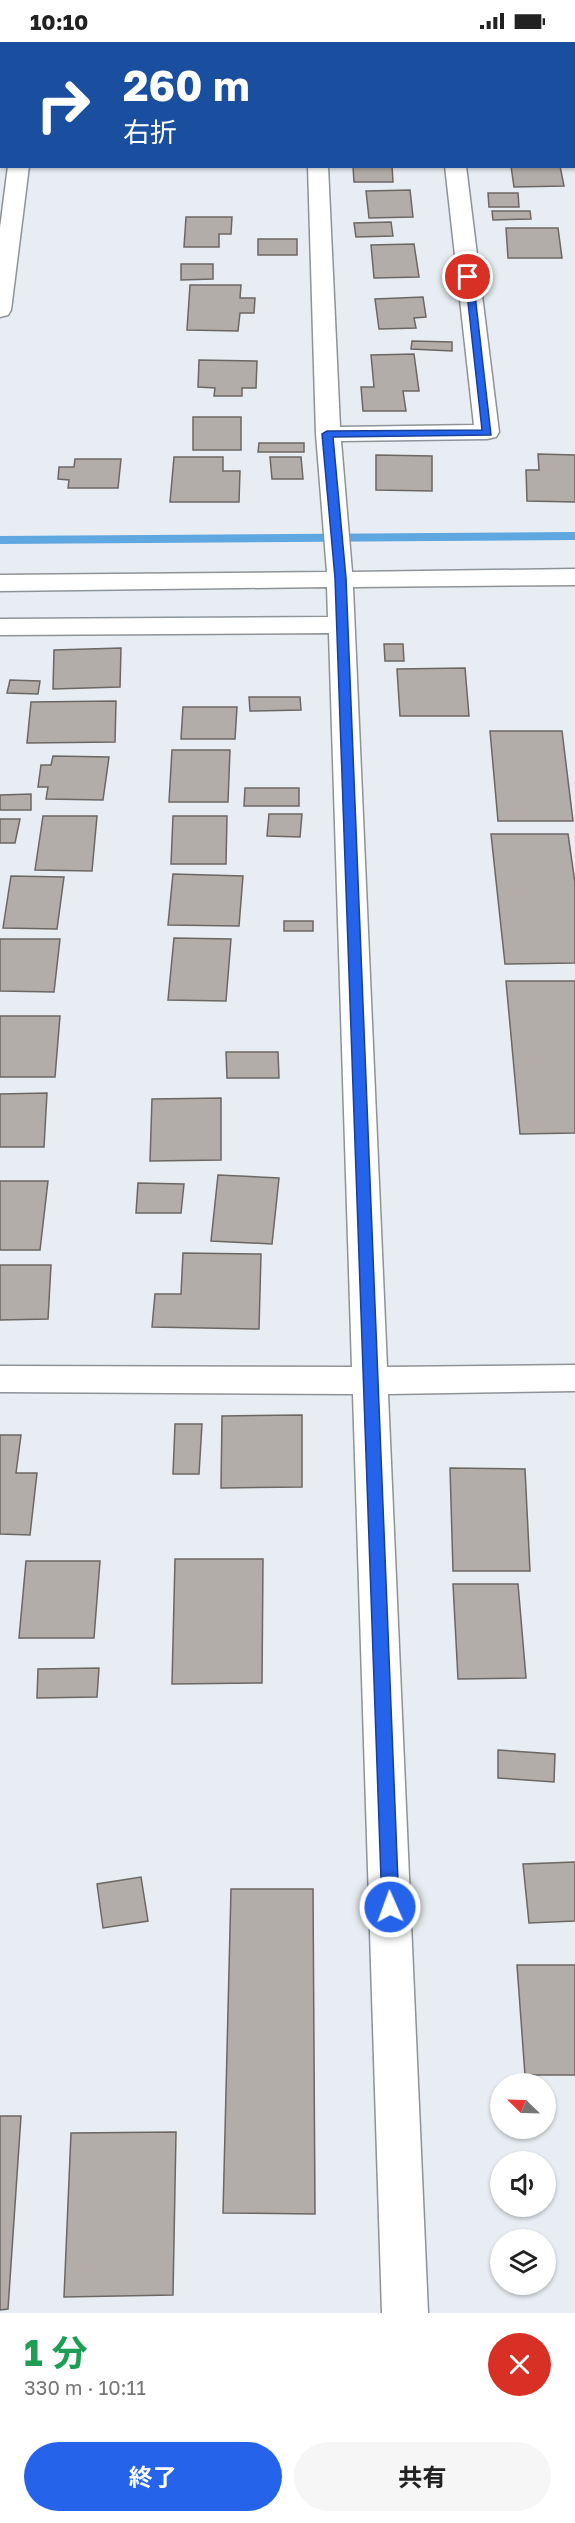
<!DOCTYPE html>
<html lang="ja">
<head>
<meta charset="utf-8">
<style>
  :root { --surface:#fff; --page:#f6f6f6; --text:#222; --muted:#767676; --accent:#2563eb }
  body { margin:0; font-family:"Golos Text","Noto Sans JP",sans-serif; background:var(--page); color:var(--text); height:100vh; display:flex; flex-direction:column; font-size:22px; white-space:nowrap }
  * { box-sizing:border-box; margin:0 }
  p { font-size:20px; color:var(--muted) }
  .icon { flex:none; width:33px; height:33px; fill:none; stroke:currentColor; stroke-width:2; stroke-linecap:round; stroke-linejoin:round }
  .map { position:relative; height:2271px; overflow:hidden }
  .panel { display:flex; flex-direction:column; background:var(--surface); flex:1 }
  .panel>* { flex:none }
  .hud { position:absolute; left:0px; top:0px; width:576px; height:126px; box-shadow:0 2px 4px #0004; background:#1a4fa0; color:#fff; overflow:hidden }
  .needle { width:39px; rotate:293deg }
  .tools { position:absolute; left:490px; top:2031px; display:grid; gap:12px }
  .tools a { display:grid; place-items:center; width:66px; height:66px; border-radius:50%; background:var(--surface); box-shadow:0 2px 4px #0004; font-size:30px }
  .pin { position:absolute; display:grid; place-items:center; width:51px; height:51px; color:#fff; margin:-26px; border:3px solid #fff; border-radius:50%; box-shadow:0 2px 6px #0007 }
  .me { position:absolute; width:66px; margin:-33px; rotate:358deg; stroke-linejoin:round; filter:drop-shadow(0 0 4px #0008) }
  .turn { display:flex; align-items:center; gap:21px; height:126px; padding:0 24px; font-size:27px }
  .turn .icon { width:78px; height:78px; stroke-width:2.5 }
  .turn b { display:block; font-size:42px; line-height:51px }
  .round { display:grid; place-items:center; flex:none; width:63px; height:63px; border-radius:32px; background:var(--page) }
  .head { display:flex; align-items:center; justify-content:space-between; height:102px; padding:0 24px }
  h1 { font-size:36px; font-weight:700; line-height:45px; color:#1e9e55 }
  .action { display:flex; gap:12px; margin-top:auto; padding:12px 24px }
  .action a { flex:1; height:69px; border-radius:36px; background:var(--accent); color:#fff; font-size:24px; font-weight:700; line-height:69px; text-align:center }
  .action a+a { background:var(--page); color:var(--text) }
  .status { display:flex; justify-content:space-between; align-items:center; height:42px; padding:0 30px; background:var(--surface); direction:ltr }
  .status svg { height:16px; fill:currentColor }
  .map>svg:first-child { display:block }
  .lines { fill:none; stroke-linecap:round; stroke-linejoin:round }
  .stream { fill:#5fa7e1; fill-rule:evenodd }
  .building { fill:#b2ada8; stroke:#6c6763; stroke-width:1.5 }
  .minor-casing { stroke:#8e9397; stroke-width:3 }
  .minor { fill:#fff; fill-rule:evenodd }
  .route { fill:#2563eb; stroke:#184099; stroke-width:1.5 }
</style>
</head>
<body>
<div class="status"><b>10:10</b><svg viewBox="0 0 49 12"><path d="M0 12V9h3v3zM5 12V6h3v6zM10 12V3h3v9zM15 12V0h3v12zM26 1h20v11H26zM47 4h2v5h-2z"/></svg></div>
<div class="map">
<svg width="575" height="2271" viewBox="0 0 575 2271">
  <rect width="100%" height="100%" fill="#e7edf2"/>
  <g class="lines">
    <path class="stream" d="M575 490V498L0 502V494Z"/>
  </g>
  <g class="building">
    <path d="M353 124H392L393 140H354Z"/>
    <path d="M511 124H560L564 144 514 145Z"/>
    <path d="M410 148 413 175 369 176 366 149Z"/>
    <path d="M488 151H518L519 165H489Z"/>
    <path d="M492 169H530L531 177 493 178Z"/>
    <path d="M186 175H232L231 192H219V205H184Z"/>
    <path d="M391 180 393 194 356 195 354 181Z"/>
    <path d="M506 186H558L562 216H508Z"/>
    <rect x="258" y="197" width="39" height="16"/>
    <path d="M414 202 419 235 374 236 371 203Z"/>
    <path d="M181 222H213V237L181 238Z"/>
    <path d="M190 243H241L240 256H255L254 271H240L238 289 187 288Z"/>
    <path d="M423 255 426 275 414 276 416 286 379 287 375 257Z"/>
    <path d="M412 299 452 300V309L411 307Z"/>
    <path d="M414 312 419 349H403L406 369H363L361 345H374L371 313Z"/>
    <path d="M199 318 257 319 256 346H242V354H214L215 346 198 345Z"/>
    <rect x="193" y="375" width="48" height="33"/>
    <path d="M259 401H304V410H258Z"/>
    <path d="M538 412 575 413V460L527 459 526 428H539Z"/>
    <path d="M376 413 432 414V449L376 448Z"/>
    <path d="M174 415H223V429H240L239 460H170Z"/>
    <path d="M270 415H301L303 437H272Z"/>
    <path d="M75 417H121L118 446H68L69 438 58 437 59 425H74Z"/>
    <path d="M384 602H403L404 619H385Z"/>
    <path d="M121 606 120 645 53 647 54 608Z"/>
    <path d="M465 626 469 674H400L397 627Z"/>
    <path d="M10 638 40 639 38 652 7 651Z"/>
    <path d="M249 655H300L301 668 250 669Z"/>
    <path d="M116 659 115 700 27 701 31 660Z"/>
    <path d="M183 665H237L235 697H181Z"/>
    <path d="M490 689H562L573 779H498Z"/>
    <path d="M172 708H230L228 760H169Z"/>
    <path d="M53 714 109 715 103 758 46 757 48 745H38L41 723H51Z"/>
    <path d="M245 746H299V764H244Z"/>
    <path d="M31 752V768H0V753Z"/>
    <path d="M269 772H302L300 795 267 794Z"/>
    <path d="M43 774H97L92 829 35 828Z"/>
    <path d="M173 774H227L226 822H171Z"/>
    <path d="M0 777H20L15 801H0Z"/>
    <path d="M491 792H568L575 841V921L505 922Z"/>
    <path d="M173 832 243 834 239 884 168 883Z"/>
    <path d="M11 834 64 835 57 887 3 886Z"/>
    <rect x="284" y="879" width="29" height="10"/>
    <path d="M174 896 231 897 226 959 168 958Z"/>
    <path d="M0 897H60L54 950 0 949Z"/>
    <path d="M506 939H575V1091L520 1092Z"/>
    <path d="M0 974H60L55 1035H0Z"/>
    <path d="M226 1010H278L279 1036H227Z"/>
    <path d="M47 1051 44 1105H0V1052Z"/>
    <path d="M221 1056V1118L150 1119 152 1057Z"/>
    <path d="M218 1133 279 1136 272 1202 211 1199Z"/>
    <path d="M0 1139H48L40 1208H0Z"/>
    <path d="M138 1141 184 1142 181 1171H136Z"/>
    <path d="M183 1211 261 1212 259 1287 152 1285 155 1252H181Z"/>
    <path d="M0 1223H51L48 1277 0 1278Z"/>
    <path d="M302 1373V1445L221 1446 222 1374Z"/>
    <path d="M175 1382H202L199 1432H173Z"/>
    <path d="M0 1393H21L16 1431H37L30 1493 0 1492Z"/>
    <path d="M450 1426 525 1427 530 1529H453Z"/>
    <path d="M175 1517H263L262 1641 172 1642Z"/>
    <path d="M26 1519H100L94 1596H19Z"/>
    <path d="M453 1542H518L526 1636 458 1637Z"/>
    <path d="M99 1626 97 1655 37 1656 38 1627Z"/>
    <path d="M498 1708 555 1712 554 1740 498 1736Z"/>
    <path d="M575 1820V1879L529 1881 523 1822Z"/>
    <path d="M141 1835 148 1879 103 1886 97 1842Z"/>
    <path d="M231 1847H313L315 2172 223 2171Z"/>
    <path d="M517 1923H575V2033H525Z"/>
    <path d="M0 2074H21L8 2267 0 2268Z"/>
    <path d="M176 2090 173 2253 64 2255 71 2091Z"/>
  </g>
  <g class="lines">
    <g class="minor-casing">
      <g id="minor">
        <rect x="26" y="0" width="20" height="2"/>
        <rect x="304" y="0" width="20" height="2"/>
        <path d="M430 0H450V2H431Z"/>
        <rect x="0" y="72" width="2" height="12"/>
        <path d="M8 124H29L11 268 8 273 0 275V186Z"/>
        <path d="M308 124H328L340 385 474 383 445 124H466L499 390 496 395 487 397 341 399 352 530 575 527V543L353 545 387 1325 575 1323V1349L388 1352 428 2271H382L353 1352 0 1350V1324L352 1325 329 591 0 593V577L328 575 327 545 0 549V533L327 530 316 392Z"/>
      </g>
    </g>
    <use href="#minor" class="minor"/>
  </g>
  <path class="route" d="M465 233 473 235 491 393 333 395 346 536 399 1865 396 1870 390 1873 384 1870 382 1865 335 536 322 392 327 389 482 388Z"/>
</svg>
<div class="tools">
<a><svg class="needle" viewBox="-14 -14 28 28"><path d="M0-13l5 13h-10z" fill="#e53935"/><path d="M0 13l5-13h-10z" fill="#767676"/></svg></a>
<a><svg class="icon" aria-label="sound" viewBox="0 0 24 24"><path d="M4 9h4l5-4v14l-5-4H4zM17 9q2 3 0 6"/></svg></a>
<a><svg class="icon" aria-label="layers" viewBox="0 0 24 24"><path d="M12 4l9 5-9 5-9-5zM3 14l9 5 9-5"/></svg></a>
</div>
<div class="pin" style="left:468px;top:235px;background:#d93025"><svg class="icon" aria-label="arrive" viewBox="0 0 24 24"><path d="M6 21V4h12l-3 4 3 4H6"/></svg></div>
<svg class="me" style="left:390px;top:1865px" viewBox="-20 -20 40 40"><circle r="17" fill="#2563eb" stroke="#fff" stroke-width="3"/><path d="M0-11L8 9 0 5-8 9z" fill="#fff"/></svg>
<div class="hud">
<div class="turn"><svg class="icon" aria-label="right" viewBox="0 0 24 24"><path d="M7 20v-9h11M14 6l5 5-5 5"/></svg><div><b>260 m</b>右折</div></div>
</div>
</div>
<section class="panel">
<div class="head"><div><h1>1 分</h1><p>330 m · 10:11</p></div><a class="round" style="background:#d93025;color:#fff"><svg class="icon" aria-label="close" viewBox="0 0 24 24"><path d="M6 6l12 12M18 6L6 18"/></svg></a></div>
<div class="action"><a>終了</a><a>共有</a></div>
</section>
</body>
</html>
